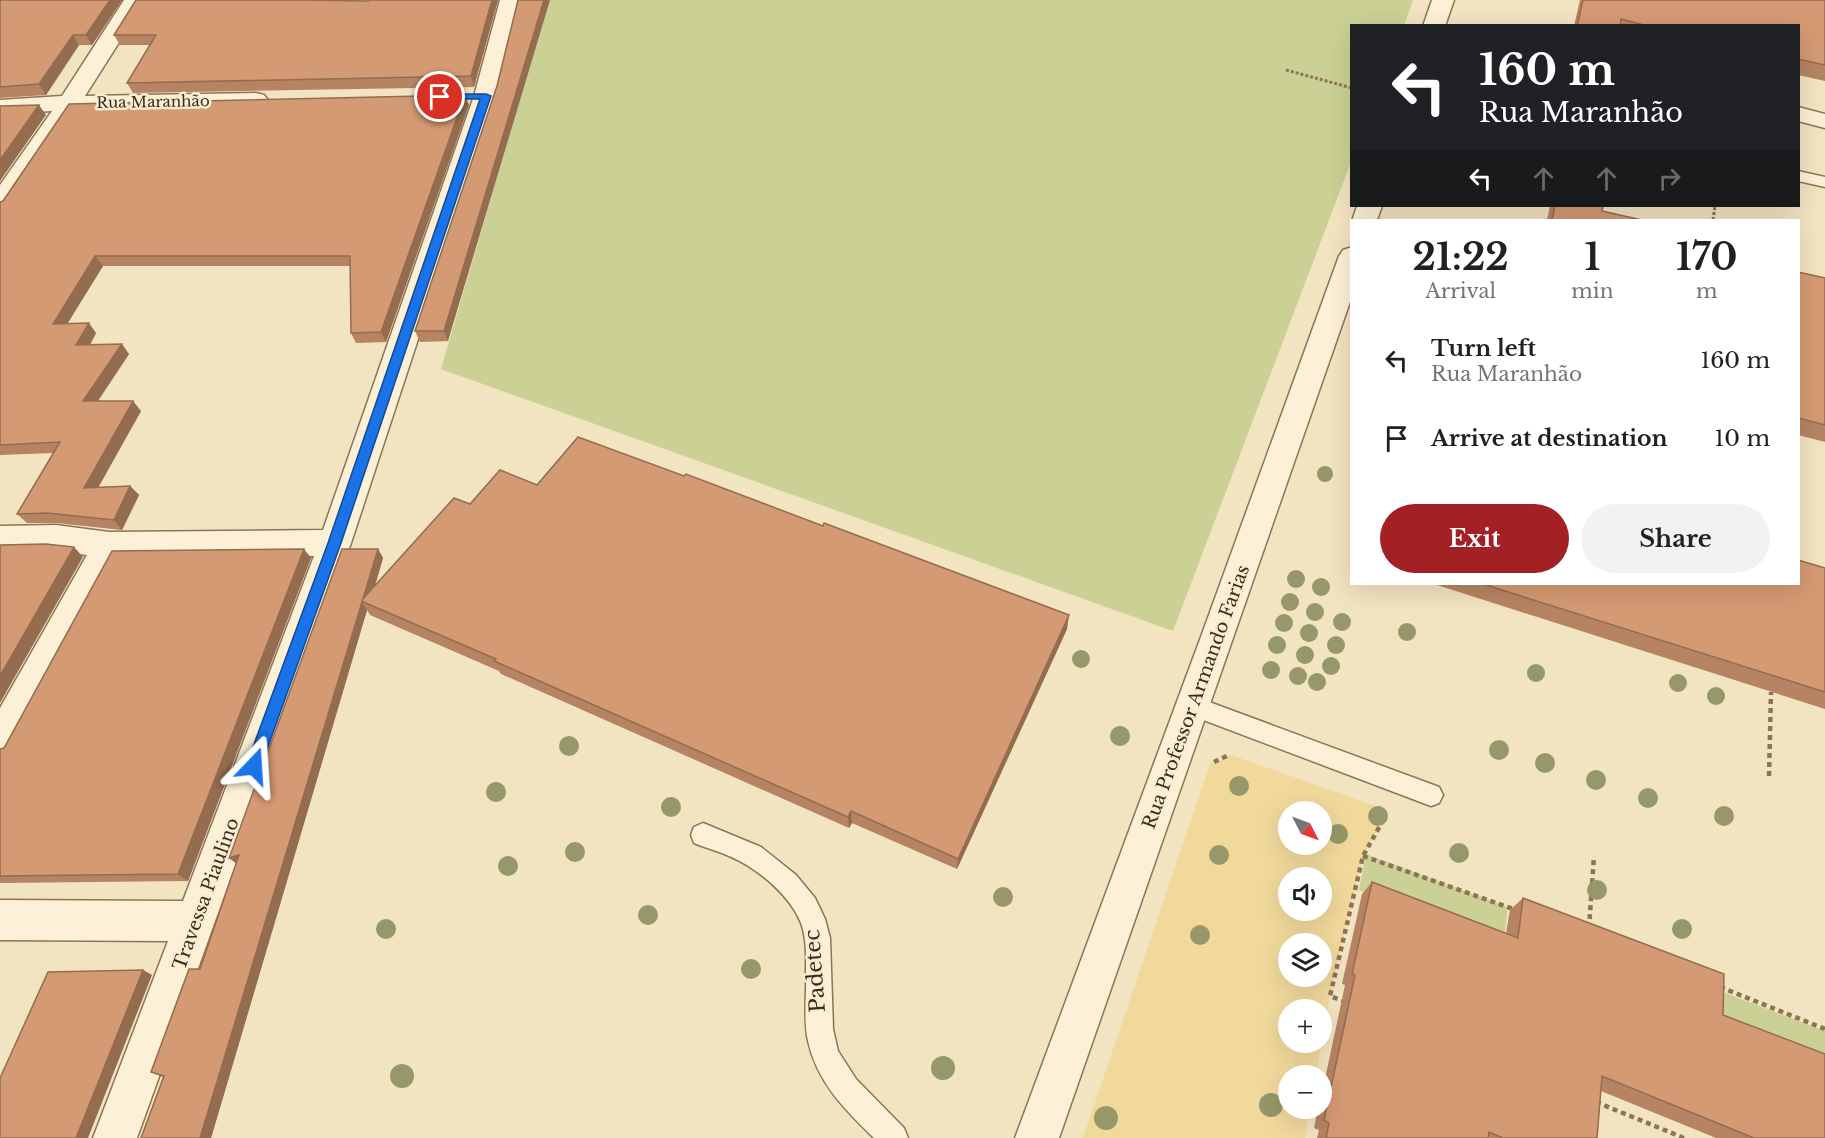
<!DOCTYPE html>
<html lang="en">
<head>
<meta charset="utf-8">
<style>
  :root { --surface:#fff; --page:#f2f2f2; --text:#202124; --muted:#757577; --accent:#a32124 }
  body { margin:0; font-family:"Libre Baskerville",serif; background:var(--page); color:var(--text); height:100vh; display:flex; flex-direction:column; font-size:22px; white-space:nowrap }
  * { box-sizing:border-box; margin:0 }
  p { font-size:20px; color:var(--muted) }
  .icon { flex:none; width:33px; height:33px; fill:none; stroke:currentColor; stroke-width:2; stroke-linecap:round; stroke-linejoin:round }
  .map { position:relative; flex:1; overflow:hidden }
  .side { position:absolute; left:1350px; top:219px; width:450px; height:366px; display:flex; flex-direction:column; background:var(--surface); border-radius:0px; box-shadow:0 6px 24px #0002 }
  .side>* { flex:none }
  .guide { position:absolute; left:1350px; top:24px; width:450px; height:183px; border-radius:0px; box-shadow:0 6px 24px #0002; background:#202124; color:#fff; overflow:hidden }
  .needle { width:39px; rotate:132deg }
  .buttons { position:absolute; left:1278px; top:801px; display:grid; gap:12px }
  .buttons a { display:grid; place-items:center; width:54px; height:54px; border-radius:50%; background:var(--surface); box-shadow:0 6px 24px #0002; font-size:30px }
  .pin { position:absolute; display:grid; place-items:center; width:51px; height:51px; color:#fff; margin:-26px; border:3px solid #fff; border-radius:50%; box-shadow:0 2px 6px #0007 }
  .me { position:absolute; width:66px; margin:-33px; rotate:20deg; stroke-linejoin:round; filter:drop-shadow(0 0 4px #0008) }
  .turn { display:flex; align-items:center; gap:21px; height:126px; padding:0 30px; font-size:27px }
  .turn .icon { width:78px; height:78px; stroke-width:2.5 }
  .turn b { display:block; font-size:42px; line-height:51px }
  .lanes { display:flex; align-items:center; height:57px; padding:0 30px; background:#0003; justify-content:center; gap:30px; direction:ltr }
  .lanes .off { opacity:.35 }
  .eta { display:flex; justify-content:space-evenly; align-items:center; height:102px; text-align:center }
  .eta b { font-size:36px; font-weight:700; line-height:42px }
  .button { display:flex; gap:12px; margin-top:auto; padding:12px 30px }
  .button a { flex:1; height:69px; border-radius:36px; background:var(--accent); color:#fff; font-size:24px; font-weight:700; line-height:69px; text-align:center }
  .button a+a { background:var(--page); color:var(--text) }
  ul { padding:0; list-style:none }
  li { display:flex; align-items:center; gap:18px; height:78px; padding:0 30px }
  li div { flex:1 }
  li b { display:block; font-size:22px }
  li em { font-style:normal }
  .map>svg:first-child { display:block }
  .green { fill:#cbd194 }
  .sand { fill:#f1d99c; fill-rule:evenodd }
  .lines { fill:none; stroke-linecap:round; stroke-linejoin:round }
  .lane-casing { stroke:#8e7357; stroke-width:3 }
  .street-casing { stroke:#8e7357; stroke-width:3 }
  .path-far1 { stroke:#8e7357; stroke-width:3; stroke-dasharray:3 2; stroke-linecap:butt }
  .path { stroke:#8e7357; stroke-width:4.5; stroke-dasharray:5 4; stroke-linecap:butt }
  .lane { fill:#fcf0d6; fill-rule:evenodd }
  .street { fill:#fcf0d6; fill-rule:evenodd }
  .tree { fill:#979869 }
  .wall { fill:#b68463 }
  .shaded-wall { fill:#946c50 }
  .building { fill:#d49a73; stroke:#946c50; stroke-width:1.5 }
  .route { fill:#1a73e8; stroke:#114b97; stroke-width:1.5 }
  .labels { text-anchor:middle; stroke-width:5; stroke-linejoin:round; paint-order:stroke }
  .far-street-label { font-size:15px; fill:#3c2b1c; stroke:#f9edd2 }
  .street-label { font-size:18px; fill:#3c2b1c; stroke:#f9edd2 }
  .near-street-label { font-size:21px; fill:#3c2b1c; stroke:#f9edd2 }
</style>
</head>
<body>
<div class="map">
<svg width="1825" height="1138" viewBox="0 0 1825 1138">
  <rect width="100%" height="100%" fill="#f2e3c1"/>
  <g class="green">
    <path d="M549 0H1413L1404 25 1352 26 1351 162 1173 631 441 369Z"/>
    <path d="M1366 854 1508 907 1503 946 1359 890Z"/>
    <path d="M1707 986 1825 1031V1069L1707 1023Z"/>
  </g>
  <path class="sand" d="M1231 755 1376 806 1385 817 1363 856 1330 996 1316 1075 1288 1076V1108L1310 1109 1305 1138H1083L1210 764ZM1288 812H1322V844H1288ZM1288 878H1322V910H1288ZM1288 944H1322V976H1288ZM1288 1010H1322V1042H1288Z"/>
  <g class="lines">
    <g class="lane-casing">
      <g id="lane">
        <path d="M1798 171 1825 177V187L1798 181Z"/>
        <path d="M1193 696 1439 787 1443 795 1439 803 1431 806 1185 713 1182 706 1185 699Z"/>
        <path d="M703 823 761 847 796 875 815 898 825 919 830 938 833 1029 838 1051 856 1079 904 1128 908 1138H874C845 1110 817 1082 808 1041 803 1019 807 995 806 973 806 957 807 939 801 923 790 895 756 867 729 856 718 851 706 848 694 843L691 835 694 827Z"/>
      </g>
    </g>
    <g class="street-casing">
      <g id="street">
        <path d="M124 0H146L85 96 256 93 264 95 268 100 264 105 256 107 76 110 9 210 0 212V185L52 111 0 114V100L62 96Z"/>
        <path d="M500 0H522L498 96 351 543 137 1138H93L168 941 0 940V900L183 901 314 556 119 558 13 755 0 759V708L87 555 56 551 0 552V526L56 525 109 532 323 530 474 96Z"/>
        <path d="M1432 0H1454L1445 26H1423Z"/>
        <path d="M1798 107 1825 114V128L1798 121Z"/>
        <path d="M1357 206H1382L1377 220 1352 221Z"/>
        <path d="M1352 247V296L1059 1138H1015L1202 634 1339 256 1343 250Z"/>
      </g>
    </g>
    <g class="path-far1">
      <path d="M1286 70 1352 88"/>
      <path d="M1713 220 1715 206"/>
    </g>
    <g class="path">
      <path d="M1214 762 1229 755"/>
      <path d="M1769 776 1771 692"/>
      <path d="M1363 856 1513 909"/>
      <path d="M1589 928 1594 856"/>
      <path d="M1720 987 1825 1029"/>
      <path d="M1346 1002 1330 996 1363 856 1385 817 1383 814"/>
      <path d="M1596 1102 1684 1138"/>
    </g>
    <use href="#lane" class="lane"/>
    <use href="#street" class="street"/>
  </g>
  <g class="tree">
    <circle cx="1325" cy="474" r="8"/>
    <circle cx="1296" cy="579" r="9"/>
    <circle cx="1321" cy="587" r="9"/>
    <circle cx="1290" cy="602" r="9"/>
    <circle cx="1315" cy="612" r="9"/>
    <circle cx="1342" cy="622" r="9"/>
    <circle cx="1284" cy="623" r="9"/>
    <circle cx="1407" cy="632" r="9"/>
    <circle cx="1309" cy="633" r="9"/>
    <circle cx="1277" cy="645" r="9"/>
    <circle cx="1336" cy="645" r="9"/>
    <circle cx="1305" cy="655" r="9"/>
    <circle cx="1081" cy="659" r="9"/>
    <circle cx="1331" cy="666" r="9"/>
    <circle cx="1271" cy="670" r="9"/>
    <circle cx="1536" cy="673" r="9"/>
    <circle cx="1298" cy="676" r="9"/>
    <circle cx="1317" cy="682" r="9"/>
    <circle cx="1678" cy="683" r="9"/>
    <circle cx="1716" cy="696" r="9"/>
    <circle cx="1120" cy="736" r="10"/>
    <circle cx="569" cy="746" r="10"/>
    <circle cx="1499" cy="750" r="10"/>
    <circle cx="1545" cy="763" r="10"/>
    <circle cx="1596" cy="780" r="10"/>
    <circle cx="1239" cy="786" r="10"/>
    <circle cx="496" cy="792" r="10"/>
    <circle cx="1648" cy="798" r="10"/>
    <circle cx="671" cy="807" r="10"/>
    <circle cx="1378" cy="816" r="10"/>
    <circle cx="1724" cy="816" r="10"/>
    <circle cx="1338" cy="834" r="10"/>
    <circle cx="575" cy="852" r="10"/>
    <circle cx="1459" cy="853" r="10"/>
    <circle cx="1219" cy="855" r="10"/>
    <circle cx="508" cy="866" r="10"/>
    <circle cx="1597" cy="890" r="10"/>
    <circle cx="1003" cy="897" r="10"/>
    <circle cx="648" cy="915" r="10"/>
    <circle cx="386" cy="929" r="10"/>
    <circle cx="1682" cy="929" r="10"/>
    <circle cx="1200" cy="935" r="10"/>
    <circle cx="751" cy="969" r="10"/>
    <circle cx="943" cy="1068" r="12"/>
    <circle cx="402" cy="1076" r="12"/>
    <circle cx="1271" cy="1105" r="12"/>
    <circle cx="1106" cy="1118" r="12"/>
  </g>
  <g class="wall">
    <path d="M0 0H122L92 45H79L46 95 0 98Z"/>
    <path d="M498 0 474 87 133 93 127 83 150 45H120L114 35 369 1Z"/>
    <path d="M1580 0H1825V81L1798 75V26H1574Z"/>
    <path d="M497 86 448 341 420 342 415 331Z"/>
    <path d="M469 105 386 342 356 343 351 333 350 266H103L67 324 96 333 90 345 129 354 98 401 141 411 98 487 130 486 139 495 122 530 56 523H27L17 514 54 453 0 455V202Z"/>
    <path d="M1550 206H1603L1602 211 1642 220H1547Z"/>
    <path d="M1798 272 1825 278V442L1798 435Z"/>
    <path d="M537 485 1067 629 957 869 852 823 849 828 501 674 499 671 370 615 367 610 211 1138H141L163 1077 151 1072 200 969 378 549 383 558 375 586 470 504Z"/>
    <path d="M311 558 188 881 0 883V749L4 748Z"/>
    <path d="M1825 568V709L1434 584H1798Z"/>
    <path d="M1372 882 1506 933 1510 910 1523 898 1723 1015 1825 1138H1716L1601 1091 1597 1138H1317L1319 1130 1314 1128 1318 1108H1322V1093L1345 985 1342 984 1362 894Z"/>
  </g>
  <g class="shaded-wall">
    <path d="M110 0H122L92 45 86 35Z"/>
    <path d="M492 0H498L474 87 471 76Z"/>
    <path d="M544 0H550L448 341 444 331Z"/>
    <path d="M73 35 79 45 46 95 39 84Z"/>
    <path d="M465 95 469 105 386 342 381 332Z"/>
    <path d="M39 105 46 115 0 181V160Z"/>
    <path d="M95 256 103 266 61 334 53 324Z"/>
    <path d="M89 323 96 333 84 356 76 345Z"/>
    <path d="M122 344 129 354 91 411 83 401Z"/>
    <path d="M133 401 141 411 93 497 84 488Z"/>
    <path d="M130 486 139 495 122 530 114 520Z"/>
    <path d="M74 547 83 557 0 703V676Z"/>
    <path d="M304 549 311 558 188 881 178 874Z"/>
    <path d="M378 549 383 558 369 605 362 601Z"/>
    <path d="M362 602 367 610 211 1138H200Z"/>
    <path d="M1069 615 1067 629 957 869 958 859Z"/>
    <path d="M851 811 852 823 849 828 848 817Z"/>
    <path d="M239 855 238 865 229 858Z"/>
    <path d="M143 970 152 975 88 1138H76Z"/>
  </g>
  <g class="building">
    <path d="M0 0H110L86 35H73L39 84 0 87Z"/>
    <path d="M136 0H302L369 1 370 0H492L471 76 127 83 156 35H114Z"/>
    <path d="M518 0H544L444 331H415L497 86Z"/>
    <path d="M1583 0H1825V65L1798 59V26H1648L1621 19 1620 26H1577Z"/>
    <path d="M465 95 381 332 351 333 350 256H95L53 324 89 323 76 345 122 344 83 401H133L84 488 130 486 114 520 47 513 17 514 60 442 0 445V202L3 201 69 104Z"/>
    <path d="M39 105 0 160V106Z"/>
    <path d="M1555 206H1603L1602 211 1642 220H1552Z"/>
    <path d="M1798 272 1825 278V425L1798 418Z"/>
    <path d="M578 437 684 476 686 474 823 526 824 523 1069 615 958 859 851 811 848 817 494 661 496 659 361 601 454 498 470 504 500 470 537 485Z"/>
    <path d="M46 544 74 547 0 676V545Z"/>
    <path d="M304 549 178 874 0 876V749L4 748 112 551Z"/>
    <path d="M342 549H378L200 1138H141L164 1076 151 1072 189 969H200L239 855 229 858Z"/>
    <path d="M1798 560 1825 568V692L1483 584H1798Z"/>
    <path d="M1372 882 1518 938 1523 898 1724 974 1723 1015 1825 1054V1138H1754L1602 1076 1597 1138H1503L1489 1132 1488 1138H1326L1329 1123 1324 1120 1355 975 1352 974Z"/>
    <path d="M143 970 76 1138H0V1078L48 972Z"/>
  </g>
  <path class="route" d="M440 94H486L491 96 341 543 261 766 259 771 254 773 248 771 246 766 328 543 480 99H436V95Z"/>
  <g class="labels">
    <g class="far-street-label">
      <text transform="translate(153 102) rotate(-1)" y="5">Rua Maranhão</text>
    </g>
    <g class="street-label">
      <text transform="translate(1196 697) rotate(-70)" y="6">Rua Professor Armando Farias</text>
      <text transform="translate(206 894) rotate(-70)" y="6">Travessa Piaulino</text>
    </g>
    <g class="near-street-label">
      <text transform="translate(815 971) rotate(-94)" y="7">Padetec</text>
    </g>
  </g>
</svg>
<div class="buttons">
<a><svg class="needle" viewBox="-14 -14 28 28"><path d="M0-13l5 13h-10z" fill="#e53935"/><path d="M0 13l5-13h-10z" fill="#757577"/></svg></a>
<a><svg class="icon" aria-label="sound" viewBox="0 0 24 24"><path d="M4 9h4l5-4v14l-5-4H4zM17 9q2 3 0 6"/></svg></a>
<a><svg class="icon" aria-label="layers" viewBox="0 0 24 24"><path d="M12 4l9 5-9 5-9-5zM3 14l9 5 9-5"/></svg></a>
<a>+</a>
<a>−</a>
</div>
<div class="pin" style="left:440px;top:97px;background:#d93025"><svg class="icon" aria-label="arrive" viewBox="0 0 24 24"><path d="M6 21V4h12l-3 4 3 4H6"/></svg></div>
<svg class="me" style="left:254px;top:766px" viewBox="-20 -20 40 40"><path d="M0-17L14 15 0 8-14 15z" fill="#1a73e8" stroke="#fff" stroke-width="4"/></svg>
<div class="guide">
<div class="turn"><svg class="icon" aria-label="left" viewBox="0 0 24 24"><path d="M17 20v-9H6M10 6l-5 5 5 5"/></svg><div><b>160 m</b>Rua Maranhão</div></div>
<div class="lanes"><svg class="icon" aria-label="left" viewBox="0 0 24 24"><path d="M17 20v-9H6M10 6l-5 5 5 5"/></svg><svg class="icon off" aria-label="ahead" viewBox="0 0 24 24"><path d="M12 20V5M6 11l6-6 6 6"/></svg><svg class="icon off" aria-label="ahead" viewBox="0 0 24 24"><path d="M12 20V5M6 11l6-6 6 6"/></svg><svg class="icon off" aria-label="right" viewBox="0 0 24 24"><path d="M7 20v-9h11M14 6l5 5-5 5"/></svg></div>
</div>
<section class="side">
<div class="eta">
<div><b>21:22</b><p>Arrival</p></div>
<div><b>1</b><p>min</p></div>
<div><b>170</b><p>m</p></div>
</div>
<ul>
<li><svg class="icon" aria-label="left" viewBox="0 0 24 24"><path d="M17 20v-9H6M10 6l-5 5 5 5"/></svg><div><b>Turn left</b><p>Rua Maranhão</p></div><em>160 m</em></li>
<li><svg class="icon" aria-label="arrive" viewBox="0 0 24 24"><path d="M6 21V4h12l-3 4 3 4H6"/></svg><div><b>Arrive at destination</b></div><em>10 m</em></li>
</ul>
<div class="button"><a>Exit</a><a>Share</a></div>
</section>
</div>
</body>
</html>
